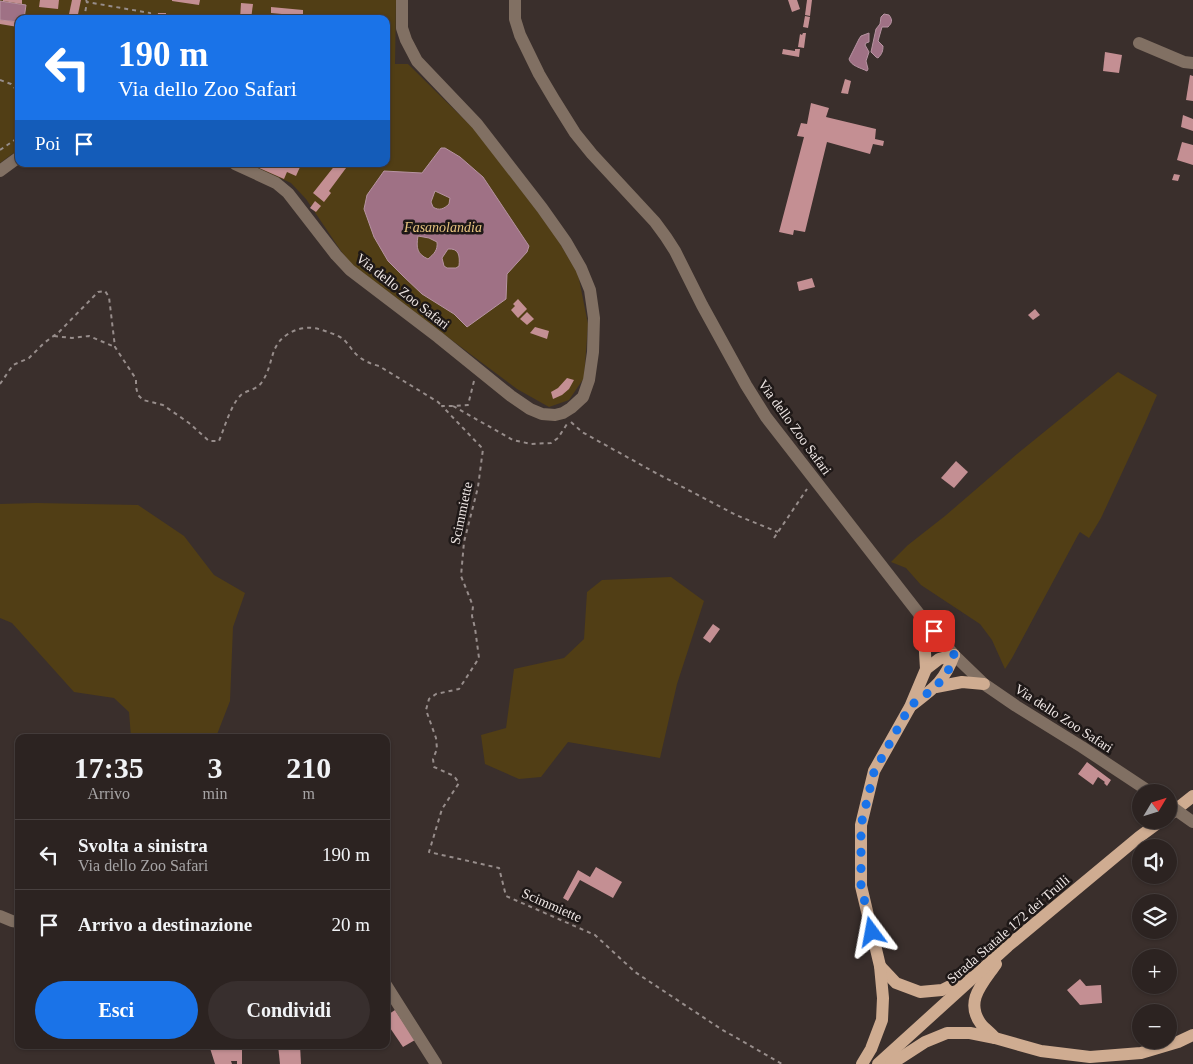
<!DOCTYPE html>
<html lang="it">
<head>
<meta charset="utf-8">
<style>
  :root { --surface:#2c2321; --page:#382f2e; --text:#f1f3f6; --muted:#a6a4a5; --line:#48403f; --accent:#1a73e8 }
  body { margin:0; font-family:"Times New Roman",serif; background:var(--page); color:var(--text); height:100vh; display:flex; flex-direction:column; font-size:19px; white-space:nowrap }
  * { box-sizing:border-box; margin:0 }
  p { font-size:16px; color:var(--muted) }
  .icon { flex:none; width:28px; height:28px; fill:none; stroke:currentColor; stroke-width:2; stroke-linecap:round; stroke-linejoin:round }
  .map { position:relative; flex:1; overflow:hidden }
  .panel { position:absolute; left:15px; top:734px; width:375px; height:315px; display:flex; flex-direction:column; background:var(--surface); border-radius:10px; box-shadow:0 1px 4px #0004,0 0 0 1px var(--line) }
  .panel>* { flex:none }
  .banner { position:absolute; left:15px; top:15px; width:375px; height:152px; border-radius:10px; box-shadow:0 1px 4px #0004,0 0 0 1px var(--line); background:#1a73e8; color:#fff; overflow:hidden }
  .needle { width:32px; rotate:52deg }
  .controls { position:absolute; left:1132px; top:784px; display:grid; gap:10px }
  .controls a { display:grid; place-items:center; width:45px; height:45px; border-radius:50%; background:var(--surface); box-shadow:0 1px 4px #0004,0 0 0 1px var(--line); font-size:25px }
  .pin { position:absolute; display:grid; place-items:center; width:42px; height:42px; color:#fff; margin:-21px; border-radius:10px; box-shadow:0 2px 8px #0006 }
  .me { position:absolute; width:55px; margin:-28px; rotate:347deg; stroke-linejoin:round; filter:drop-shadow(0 0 4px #0008) }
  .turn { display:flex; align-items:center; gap:18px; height:105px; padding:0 20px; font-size:22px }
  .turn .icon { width:65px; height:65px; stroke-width:2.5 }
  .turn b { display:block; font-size:35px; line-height:42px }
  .then { display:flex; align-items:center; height:48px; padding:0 20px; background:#0003; gap:10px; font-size:19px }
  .eta { display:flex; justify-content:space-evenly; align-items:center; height:85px; text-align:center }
  .eta b { font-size:30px; font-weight:700; line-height:35px }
  .button { display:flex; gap:10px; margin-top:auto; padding:10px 20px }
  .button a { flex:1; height:58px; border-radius:30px; background:var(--accent); color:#fff; font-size:20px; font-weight:700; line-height:58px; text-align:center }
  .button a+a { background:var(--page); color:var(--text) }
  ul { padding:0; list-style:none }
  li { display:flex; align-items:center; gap:15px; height:70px; padding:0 20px; border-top:1px solid var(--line) }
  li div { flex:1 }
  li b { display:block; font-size:19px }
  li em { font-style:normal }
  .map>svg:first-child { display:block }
  .green { fill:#513e15 }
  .water { fill:#9f7185; stroke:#b794a2; fill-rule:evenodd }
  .building { fill:#c48f93 }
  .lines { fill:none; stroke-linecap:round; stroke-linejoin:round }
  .path { stroke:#978d8b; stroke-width:2; stroke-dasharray:4 4; stroke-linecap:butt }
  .minor { stroke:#817063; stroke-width:12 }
  .major { stroke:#cfac91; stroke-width:12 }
  .minor-bridge { stroke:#817063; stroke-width:12 }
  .route { stroke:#1a73e8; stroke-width:9; stroke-dasharray:0 16.2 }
  .labels { text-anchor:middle; stroke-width:5; stroke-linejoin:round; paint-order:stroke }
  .park-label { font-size:14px; font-style:italic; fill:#e8c480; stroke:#1e1817 }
  .street-label { font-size:14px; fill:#efe7e5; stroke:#1e1817 }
</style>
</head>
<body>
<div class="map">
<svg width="1193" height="1064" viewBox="0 0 1193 1064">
  <rect width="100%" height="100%" fill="#3a2f2c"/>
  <g class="green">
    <path d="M0 0H396L395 64H408L476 131 553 232 578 274 588 324 584 378 569 400 549 407 517 389 353 266 341 251 306 199 291 183 249 164H386V19H19V149L0 163Z"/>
    <path d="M1118 372 1157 395 1145 423 1101 518 1089 538 1080 532 1078 535 1012 658 1005 669 992 640 980 624 921 585 906 568 891 562 908 545 945 516 1017 454Z"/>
    <path d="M36 503 138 505 184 536 214 575 245 593 233 627 230 701 216 737H131L129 712 114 698 74 692 12 623 0 618V504Z"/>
    <path d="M671 577 704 601 677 684 660 758 568 742 541 777 519 779 485 764 481 735 506 728 514 669 564 658 584 639 587 592 602 580Z"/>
  </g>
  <g class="water">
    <path d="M0 1 26 5 24 19H19V22L0 20Z"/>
    <path d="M884 14 889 15C893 20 892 23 888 27H882L878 41 883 46C883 51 882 54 878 58L876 57 871 52 876 29 880 24 881 17Z"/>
    <path d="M869 33V42L866 43 865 45 869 52 866 61 868 69 867 71C861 68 851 66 849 59L859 39 861 36Z"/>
    <path d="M441 148H445L460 157 483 177 529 246 527 252 507 274 506 299 467 327 454 314 422 294 403 276 388 261 374 237 364 209 367 195 384 171 422 173ZM435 191 450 198 449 204C444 209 439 211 433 207L431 202ZM418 236 429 238 437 242C438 250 434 254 428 259 417 254 416 248 418 236ZM448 249C459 248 460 256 459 266L456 268H447L444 266 442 258Z"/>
  </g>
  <g class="building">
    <path d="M3 0H22V4L3 1Z"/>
    <path d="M40 0H59L58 9 39 7Z"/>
    <path d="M72 0H81L77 19H68Z"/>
    <path d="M172 0H200L199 5 172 1Z"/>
    <path d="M788 0H797L800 9 792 12Z"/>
    <path d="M807 0H812L810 16 805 15Z"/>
    <path d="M241 3 253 4 251 19H240Z"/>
    <path d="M271 7 303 10V16L271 13Z"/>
    <path d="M158 13H166V19H157Z"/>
    <path d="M213 14 238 18V19H212Z"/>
    <path d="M805 16 810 17 808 28 803 27Z"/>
    <path d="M0 20 18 22V27L0 24Z"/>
    <path d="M803 33H806L804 48 798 47 800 34 802 35Z"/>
    <path d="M783 49 795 51V49H800L799 57 782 54Z"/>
    <path d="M1105 52 1122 55 1119 73 1103 71Z"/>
    <path d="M1190 75 1193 76V101L1186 100Z"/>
    <path d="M845 79 851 81 848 94 841 93Z"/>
    <path d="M811 103 829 108 826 117 876 129 875 139 884 141 883 146 873 144 870 154 827 142 805 232 794 230 793 235 779 232 804 137 797 136 801 123 807 124Z"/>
    <path d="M1183 115 1193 119V131L1181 127Z"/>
    <path d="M1182 142 1193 145V165L1177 160Z"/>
    <path d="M250 164H292L300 167 296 176 287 172 284 179Z"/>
    <path d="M336 164H349L329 191 331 193 324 202 313 193Z"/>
    <path d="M1174 174 1180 175 1178 181 1172 180Z"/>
    <path d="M315 201 321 206 316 212 310 208Z"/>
    <path d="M812 278 815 287 799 291 797 282Z"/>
    <path d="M518 299 527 309 518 318 511 310 515 306 513 304Z"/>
    <path d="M1035 309 1040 315 1033 320 1028 315Z"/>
    <path d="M527 312 534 319 527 325 520 319Z"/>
    <path d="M535 327 549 331 547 339 530 333Z"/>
    <path d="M567 378 574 380 569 389 562 395 553 399 551 392 558 388Z"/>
    <path d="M956 461 968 472 954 488 941 478Z"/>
    <path d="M713 624 720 629 710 643 703 638Z"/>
    <path d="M1087 762 1111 780 1107 786 1104 783 1105 782 1098 777 1093 785 1078 774Z"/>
    <path d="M596 867 622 882 613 898 580 880 568 901 563 898 578 870 590 877Z"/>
    <path d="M1080 979 1086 986 1101 985 1102 1003 1080 1005 1067 990Z"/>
    <path d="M395 1010 415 1040 403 1047 386 1022V1016Z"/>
    <path d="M209 1045H226V1047L242 1048V1064H237V1061H231L232 1064H215Z"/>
    <path d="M278 1045H300L301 1064H280Z"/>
  </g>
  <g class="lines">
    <g class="path">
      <path d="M86 0 87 2 150 13 151 19"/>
      <path d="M84 19 87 2"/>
      <path d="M0 80 11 84 19 93"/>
      <path d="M0 150 19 137"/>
      <path d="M54 336 72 338 89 336 115 347"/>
      <path d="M474 381 468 405 453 406H442L483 449 478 487 464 542 461 576 473 606 472 616 475 628 479 658 459 689 436 694 429 699 426 710 436 738 437 749 433 759 434 767 454 776 459 783 442 809 429 852 499 868 506 896 595 935 635 972 721 1029 782 1064"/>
      <path d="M0 384 13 365 29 358 44 343 59 332 98 292 105 291 109 297 115 347 136 379V387L138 395 143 400 163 405 189 423 209 441H219C224 429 231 405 240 396 245 390 256 391 262 382 276 361 267 342 296 330 304 327 313 327 322 330 328 332 338 335 343 339 349 344 352 351 358 356 364 361 371 364 379 366L438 402 442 406"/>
      <path d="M453 406 513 440 531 444 551 443 558 438 567 424"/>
      <path d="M571 422 582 432 654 472 736 515 778 532"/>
      <path d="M774 538 807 489"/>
    </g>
    <g class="minor">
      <path d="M515 0V19L520 35 539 74 555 101 575 133 592 154 655 222 666 237 675 251 702 305 746 385 766 417 923 619 954 655 984 684 1016 706 1082 747 1150 792"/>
      <path d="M1139 43 1184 62 1193 63"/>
      <path d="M235 164 276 183 288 193 336 255 350 270 438 337 511 396 530 409 542 414 555 415 563 413 571 408 583 397 589 380 593 352 594 318 590 290 581 268 566 242 542 208 477 124 417 61 406 40 402 28V0"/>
      <path d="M0 171 19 157"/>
      <path d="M0 916 12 921 19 922"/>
      <path d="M386 985 436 1064"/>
    </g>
    <g class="major">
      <path d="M926 669 939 659 954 655"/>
      <path d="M936 687 962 682 984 684"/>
      <path d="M912 705C934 688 944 682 954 655"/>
      <path d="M1169 815 1193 796"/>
      <path d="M880 966 896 983 920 992 942 990 968 977"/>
      <path d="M995 1038C991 1033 985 1029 981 1024 964 1001 983 983 996 964"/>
      <path d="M862 1064 871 1049 882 1020 883 998 880 966 861 886V825L874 771 910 707 926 669 923 619"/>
      <path d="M878 1064 1008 946 1139 837 1162 820"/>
      <path d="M891 1064 925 1042 947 1033H970L995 1038 1041 1051 1090 1057 1141 1053 1178 1042 1193 1035"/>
    </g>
    <path class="minor-bridge" d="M1169 805 1193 822"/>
  </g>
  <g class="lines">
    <path class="route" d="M872 932 861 886V825L874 772 910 706 936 687 949 669 954 654 934 631"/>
  </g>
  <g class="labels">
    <g class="park-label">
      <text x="443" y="232">Fasanolandia</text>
    </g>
    <g class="street-label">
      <text transform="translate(403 291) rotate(38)" y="5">Via dello Zoo Safari</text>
      <text transform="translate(795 427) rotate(54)" y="5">Via dello Zoo Safari</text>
      <text transform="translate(461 513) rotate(-78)" y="5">Scimmiette</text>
      <text transform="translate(1064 718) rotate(33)" y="5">Via dello Zoo Safari</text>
      <text transform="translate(552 905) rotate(24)" y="5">Scimmiette</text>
      <text transform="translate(1008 929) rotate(-41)" y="5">Strada Statale 172 dei Trulli</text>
    </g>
  </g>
</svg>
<div class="controls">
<a><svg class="needle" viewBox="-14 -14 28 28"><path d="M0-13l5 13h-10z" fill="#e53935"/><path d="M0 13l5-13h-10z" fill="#a6a4a5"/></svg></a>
<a><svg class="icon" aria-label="sound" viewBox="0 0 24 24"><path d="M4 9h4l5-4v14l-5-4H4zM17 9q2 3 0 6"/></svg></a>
<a><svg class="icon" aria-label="layers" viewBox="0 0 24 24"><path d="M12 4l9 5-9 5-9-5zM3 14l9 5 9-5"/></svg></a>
<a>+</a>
<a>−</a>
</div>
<div class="pin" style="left:934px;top:631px;background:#d93025"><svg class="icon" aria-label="arrive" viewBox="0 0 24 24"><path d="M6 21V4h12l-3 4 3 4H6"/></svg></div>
<svg class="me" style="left:872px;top:932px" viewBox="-20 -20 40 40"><path d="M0-17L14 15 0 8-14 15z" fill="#1a73e8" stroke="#fff" stroke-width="4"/></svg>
<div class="banner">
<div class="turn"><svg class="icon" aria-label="left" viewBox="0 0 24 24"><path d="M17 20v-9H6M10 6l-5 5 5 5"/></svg><div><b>190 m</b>Via dello Zoo Safari</div></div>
<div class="then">Poi<svg class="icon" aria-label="arrive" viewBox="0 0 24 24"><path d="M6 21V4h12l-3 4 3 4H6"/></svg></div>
</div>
<section class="panel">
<div class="eta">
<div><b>17:35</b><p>Arrivo</p></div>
<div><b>3</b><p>min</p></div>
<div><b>210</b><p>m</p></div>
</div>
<ul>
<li><svg class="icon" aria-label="left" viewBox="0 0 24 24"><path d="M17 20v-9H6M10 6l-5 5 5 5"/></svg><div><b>Svolta a sinistra</b><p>Via dello Zoo Safari</p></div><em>190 m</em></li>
<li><svg class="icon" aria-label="arrive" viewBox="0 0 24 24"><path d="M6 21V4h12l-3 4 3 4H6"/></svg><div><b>Arrivo a destinazione</b></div><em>20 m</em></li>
</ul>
<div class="button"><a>Esci</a><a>Condividi</a></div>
</section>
</div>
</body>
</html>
